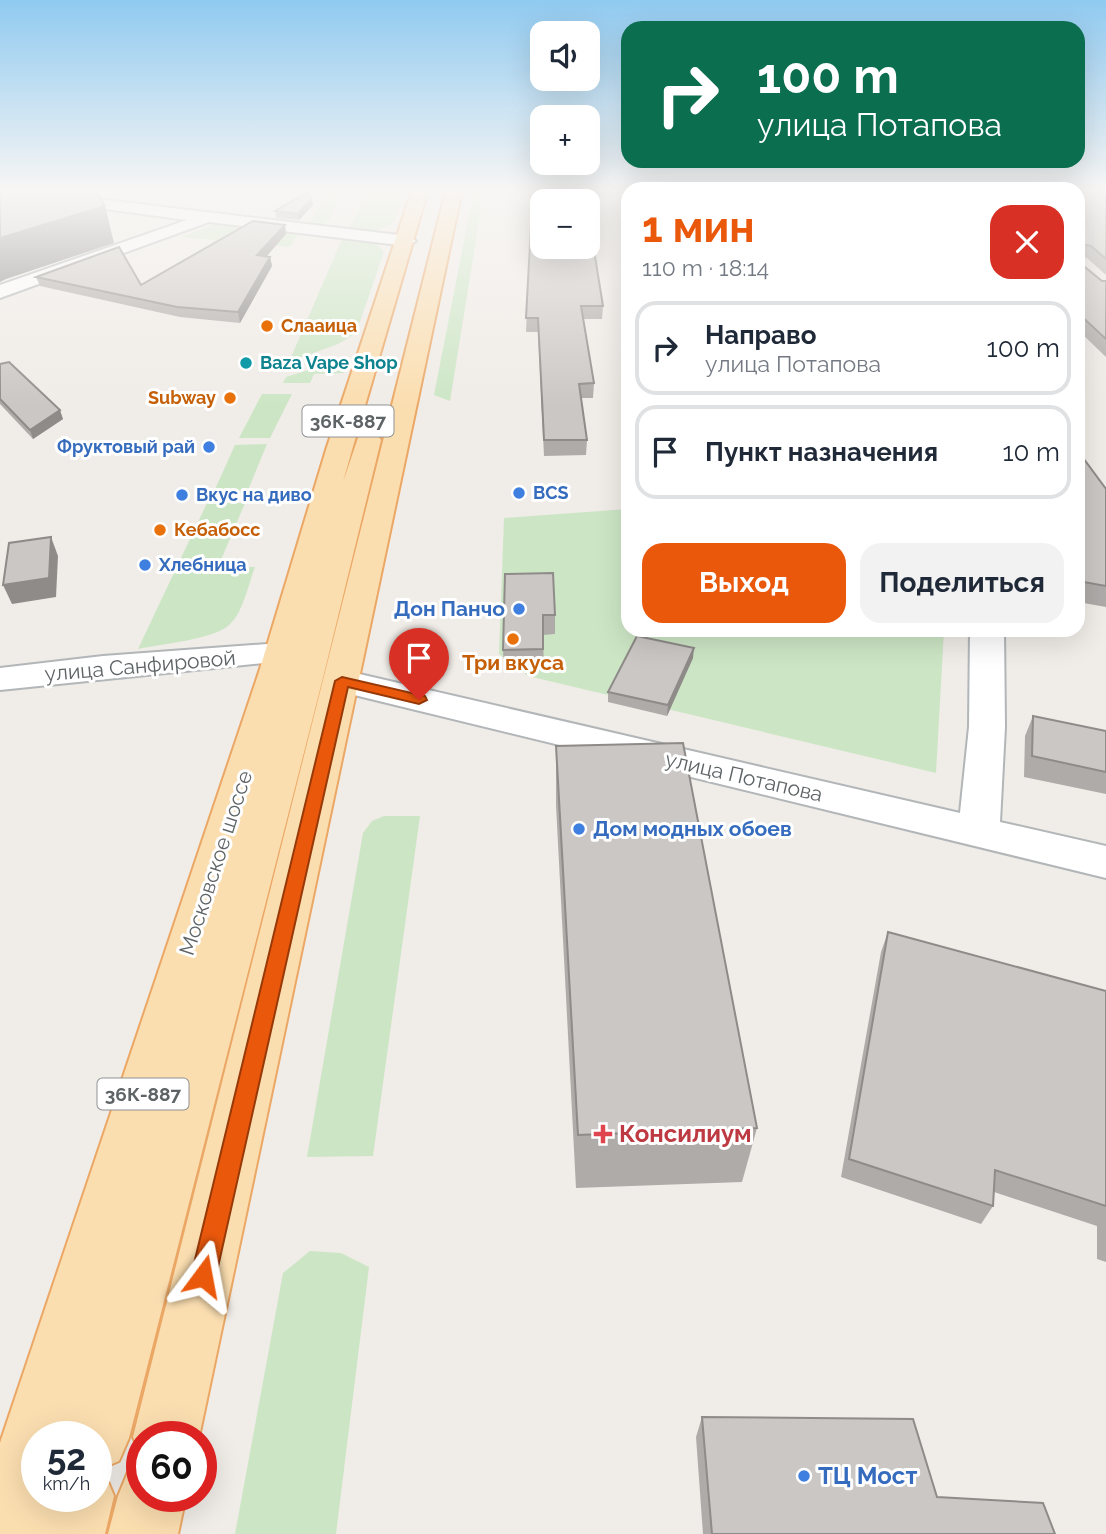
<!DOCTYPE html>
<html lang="ru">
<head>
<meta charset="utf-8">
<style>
  :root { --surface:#fff; --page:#f2f2f3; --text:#1f2937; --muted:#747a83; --line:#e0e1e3; --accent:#ea580c }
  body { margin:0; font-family:Raleway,sans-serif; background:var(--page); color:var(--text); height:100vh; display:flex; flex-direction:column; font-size:26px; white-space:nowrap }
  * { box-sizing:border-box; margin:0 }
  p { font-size:23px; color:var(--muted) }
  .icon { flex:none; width:38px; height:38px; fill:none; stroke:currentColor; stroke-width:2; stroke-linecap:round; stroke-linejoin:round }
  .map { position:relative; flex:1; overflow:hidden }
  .panel { position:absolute; left:621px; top:182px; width:464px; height:455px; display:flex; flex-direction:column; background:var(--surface); border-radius:21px; box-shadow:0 7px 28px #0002 }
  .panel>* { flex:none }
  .banner { position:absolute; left:621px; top:21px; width:464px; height:147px; border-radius:21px; box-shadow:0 7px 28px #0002; background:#0b6e4f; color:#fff; overflow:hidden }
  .fabs { position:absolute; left:530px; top:21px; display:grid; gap:14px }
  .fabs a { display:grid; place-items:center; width:70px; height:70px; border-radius:14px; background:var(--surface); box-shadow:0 7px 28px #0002; font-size:35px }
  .speed { position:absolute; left:21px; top:1421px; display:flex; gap:14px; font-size:35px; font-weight:700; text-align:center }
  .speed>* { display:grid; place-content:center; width:91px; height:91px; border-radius:50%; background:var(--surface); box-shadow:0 7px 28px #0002; line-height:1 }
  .speed small { font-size:18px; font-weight:400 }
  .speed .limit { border:10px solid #d22; background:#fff; color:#111 }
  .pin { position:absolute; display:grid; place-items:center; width:60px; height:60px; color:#fff; margin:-72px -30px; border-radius:50% 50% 50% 0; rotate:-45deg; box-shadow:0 0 7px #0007 }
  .pin .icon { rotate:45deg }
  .me { position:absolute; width:77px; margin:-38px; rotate:13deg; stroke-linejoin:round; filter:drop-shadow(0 0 5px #0008) }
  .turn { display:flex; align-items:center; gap:24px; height:147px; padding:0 21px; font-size:32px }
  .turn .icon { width:91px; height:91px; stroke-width:2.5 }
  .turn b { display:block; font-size:49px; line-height:60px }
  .round { display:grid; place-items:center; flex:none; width:74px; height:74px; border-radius:21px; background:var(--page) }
  .headline { display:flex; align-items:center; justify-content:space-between; height:119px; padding:0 21px }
  h1 { font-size:42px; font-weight:700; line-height:52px; color:var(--accent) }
  .primary-button { display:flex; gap:14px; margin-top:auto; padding:14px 21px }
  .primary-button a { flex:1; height:80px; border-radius:21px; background:var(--accent); color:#fff; font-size:28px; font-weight:700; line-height:80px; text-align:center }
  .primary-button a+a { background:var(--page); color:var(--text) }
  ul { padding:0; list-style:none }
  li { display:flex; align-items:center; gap:21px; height:94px; margin:0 14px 10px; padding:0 7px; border:4px solid var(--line); border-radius:21px }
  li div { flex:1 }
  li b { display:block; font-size:26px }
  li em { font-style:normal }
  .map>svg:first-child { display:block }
  .green { fill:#cce6c5 }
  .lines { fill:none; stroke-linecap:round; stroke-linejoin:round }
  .minor-casing { stroke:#b2b6b8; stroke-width:4 }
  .major-casing { stroke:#eba765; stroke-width:4 }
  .minor { fill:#fff; fill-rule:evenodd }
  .major { fill:#fbdeb0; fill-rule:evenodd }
  .wall { fill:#afaba9 }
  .shaded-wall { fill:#8e8b89 }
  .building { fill:#cbc7c4; stroke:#8e8b89; stroke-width:2 }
  .route { fill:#ea580c; stroke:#983908; stroke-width:2 }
  .food-dot { fill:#e8710a; stroke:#fff; stroke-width:2.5 }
  .culture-dot { fill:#0f9aa8; stroke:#fff; stroke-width:2.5 }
  .shop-dot { fill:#3f7fe0; stroke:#fff; stroke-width:2.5 }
  .health-dot { fill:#e0444e; stroke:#fff; stroke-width:2.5 }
  .labels { text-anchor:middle; stroke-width:6; stroke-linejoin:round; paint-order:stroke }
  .far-food-label { font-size:18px; font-weight:bold; fill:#c56008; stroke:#fff; text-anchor:start }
  .far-culture-label { font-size:18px; font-weight:bold; fill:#0d838f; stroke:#fff; text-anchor:start }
  .far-shop-label { font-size:18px; font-weight:bold; fill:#366cbe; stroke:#fff; text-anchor:start }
  .shield { fill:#fff; stroke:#8e9294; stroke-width:2 }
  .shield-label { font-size:19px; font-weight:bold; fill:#5e6466 }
  .shop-label { font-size:21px; font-weight:bold; fill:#366cbe; stroke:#fff; text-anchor:end }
  .food-label { font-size:21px; font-weight:bold; fill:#c56008; stroke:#fff }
  .street-label { font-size:21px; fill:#5e6466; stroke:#fff }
  .near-health-label { font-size:24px; font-weight:bold; fill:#be3a42; stroke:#fff; text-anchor:start }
  .near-shop-label { font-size:24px; font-weight:bold; fill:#366cbe; stroke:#fff; text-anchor:start }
</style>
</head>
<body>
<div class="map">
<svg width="1106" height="1534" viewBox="0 0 1106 1534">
  <rect width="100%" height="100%" fill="#f0ece7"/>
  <g class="green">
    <path d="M333 190H344L323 230 308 223Z"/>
    <path d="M369 190H406L393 223 376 231 348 230Z"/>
    <path d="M474 190H484L450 401 434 395Z"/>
    <path d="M238 223 293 229 298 233 290 247 181 237 214 224Z"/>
    <path d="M342 239C356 241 376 239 384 252L356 333 338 344 289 362Z"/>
    <path d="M344 359 349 361 344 373 314 374 310 383H283L286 377Z"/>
    <path d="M262 394H292L270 438H239Z"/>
    <path d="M267 444 246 495 212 496 235 445Z"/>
    <path d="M207 503H245L218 567H255C248 585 243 614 228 626 210 640 161 644 138 649Z"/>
    <path d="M628 509V630H944L936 773 528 676 499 654 504 518Z"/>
    <path d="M384 816H420L373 1156 307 1157 363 833 372 821Z"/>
    <path d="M310 1251 341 1253 369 1267 336 1534H235L283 1273Z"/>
  </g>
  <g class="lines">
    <g class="minor-casing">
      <g id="minor">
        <path d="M89 198 407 236 416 241 407 246 209 222 0 298V285L187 220 83 206 81 203 83 200Z"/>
        <path d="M970 630H1004L1005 727 1000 822 1106 846V878L342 692 330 689 324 681 330 673 342 670 960 813 969 727Z"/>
        <path d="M281 643 293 646 298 653 293 660 0 690V668L103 656Z"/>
      </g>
    </g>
    <g class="major-casing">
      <g id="major">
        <path d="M412 190H428L352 450 343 482 359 435 368 432 377 435 381 440 324 674 129 1438 119 1461 98 1470 104 1472 114 1496 105 1534H0V1443L259 672 326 450ZM37 1437H96V1496H37Z"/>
        <path d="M446 190H462L199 1437H142V1457L133 1437Z"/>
        <path d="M142 1466V1496H186L178 1534H108L118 1496 128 1472Z"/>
      </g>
    </g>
    <use href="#minor" class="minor"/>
    <use href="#major" class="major"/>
  </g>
  <g class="wall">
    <path d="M529 190H628V194H585L603 306 602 319H583L594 383 593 398H581L587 440 586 455 544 456 538 332H526L531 213Z"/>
    <path d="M1078 190H1106V275L1087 258 1080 257V263L1102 281H1106V357L1078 330Z"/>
    <path d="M313 205 299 220 276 218 275 211Z"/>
    <path d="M286 234 266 256 270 257 272 266 240 323 180 317 40 286 36 277 141 285Z"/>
    <path d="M0 364 63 419 33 439 0 404Z"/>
    <path d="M1078 451 1106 489V607L1078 602Z"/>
    <path d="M505 574 555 615V634L543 635 544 669 504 670 503 650Z"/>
    <path d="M693 658 667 716 608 702V692Z"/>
    <path d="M1033 716 1106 731V794L1024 777 1025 736Z"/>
    <path d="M556 746 757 1128 742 1182 576 1188 556 805Z"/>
    <path d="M888 932 1106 991V1262L1097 1259V1226L994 1192 993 1206 981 1224 841 1177 881 952Z"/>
    <path d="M702 1417 937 1497 1055 1534H703L696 1437Z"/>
  </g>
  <g class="shaded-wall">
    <path d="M312 198 313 205 299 220 298 214Z"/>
    <path d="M105 206 114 243 6 279 0 282V238Z"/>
    <path d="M285 225 286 234 259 265 257 255Z"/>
    <path d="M270 257 272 266 240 323 238 312Z"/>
    <path d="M60 410 63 419 33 439 30 430Z"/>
    <path d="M51 537 58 556 56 597 12 604 3 585Z"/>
    <path d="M694 648 693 658 667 716 668 705Z"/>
  </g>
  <g class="building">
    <path d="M0 190H95L105 206 0 238Z"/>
    <path d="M530 190H584L586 201H542V247H588V213L603 306H581L594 383 579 384 587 440H544L538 318H526L532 206Z"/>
    <path d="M1078 190H1106V259L1091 246 1080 244V263L1102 281H1106V339L1078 313Z"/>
    <path d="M307 193 312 198 298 214 275 211Z"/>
    <path d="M253 221 285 225 257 255 270 257 238 312 177 307 36 277 119 247 141 285Z"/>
    <path d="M9 362 60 410 30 430 0 399V364Z"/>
    <path d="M1078 451 1106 489V586L1078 581Z"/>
    <path d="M51 537 49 578 3 585 9 543Z"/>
    <path d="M553 573 555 615H543V649L503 650 505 574Z"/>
    <path d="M637 636 694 648 668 705 608 692Z"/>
    <path d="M1033 716 1106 731V772L1032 756Z"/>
    <path d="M683 743 757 1128 578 1135 556 746Z"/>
    <path d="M888 932 1106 991V1206L995 1170 993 1206 849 1159Z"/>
    <path d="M702 1417 913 1419 937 1497 1043 1503 1055 1534H712Z"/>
  </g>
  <linearGradient id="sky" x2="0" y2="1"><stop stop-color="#90caf0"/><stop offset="0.47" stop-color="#f8f6f4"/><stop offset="1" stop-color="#f8f6f4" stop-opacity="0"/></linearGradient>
  <rect width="1106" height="405" fill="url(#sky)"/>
  <path class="route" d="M342 677 425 696 427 700 419 704 348 687 216 1276 212 1284 203 1288 195 1284 191 1276 335 681Z"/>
  <g class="food-dot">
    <circle cx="267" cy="326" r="7"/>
    <circle cx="230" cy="398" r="7"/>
    <circle cx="160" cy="530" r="7"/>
    <circle cx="513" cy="639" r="7"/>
  </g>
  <circle class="culture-dot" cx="246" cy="363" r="7"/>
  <g class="shop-dot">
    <circle cx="209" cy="447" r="7"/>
    <circle cx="519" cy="493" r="7"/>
    <circle cx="182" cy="495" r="7"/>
    <circle cx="145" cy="565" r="7"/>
    <circle cx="519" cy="609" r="7"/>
    <circle cx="579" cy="829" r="7"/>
    <circle cx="804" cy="1476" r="7"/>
  </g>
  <path class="health-dot" d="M599.5 1123.5h7v7h7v7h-7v7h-7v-7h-7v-7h7z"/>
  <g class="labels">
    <g class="far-food-label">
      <text x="281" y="332">Слааица</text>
      <text x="216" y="404" text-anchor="end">Subway</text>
      <text x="174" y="536">Кебабосс</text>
    </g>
    <g class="far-culture-label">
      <text x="260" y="369">Baza Vape Shop</text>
    </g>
    <g class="far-shop-label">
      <text x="195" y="453" text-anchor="end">Фруктовый рай</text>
      <text x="533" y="499">BCS</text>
      <text x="196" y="501">Вкус на диво</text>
      <text x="159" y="571">Хлебница</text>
    </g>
    <g class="shield">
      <rect x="302.5" y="405.5" width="91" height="31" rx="5"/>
      <rect x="97.5" y="1078.5" width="91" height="31" rx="5"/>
    </g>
    <g class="shield-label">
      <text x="348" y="428">36К-887</text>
      <text x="143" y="1101">36К-887</text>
    </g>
    <g class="shop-label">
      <text x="505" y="616">Дон Панчо</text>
      <text x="593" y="836" text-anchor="start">Дом модных обоев</text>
    </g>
    <g class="food-label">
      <text x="513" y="670">Три вкуса</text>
    </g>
    <g class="street-label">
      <text transform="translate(140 666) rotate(-5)" y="7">улица Санфировой</text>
      <text transform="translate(744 777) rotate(13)" y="7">улица Потапова</text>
      <text transform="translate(216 863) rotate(-72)" y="7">Московское шоссе</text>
    </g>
    <g class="near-health-label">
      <text x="619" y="1142">Консилиум</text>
    </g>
    <g class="near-shop-label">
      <text x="818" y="1484">ТЦ Мост</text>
    </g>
  </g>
</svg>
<div class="fabs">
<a><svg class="icon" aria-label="sound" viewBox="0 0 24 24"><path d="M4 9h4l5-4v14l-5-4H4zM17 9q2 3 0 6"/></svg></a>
<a>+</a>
<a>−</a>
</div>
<div class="speed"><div>52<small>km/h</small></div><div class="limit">60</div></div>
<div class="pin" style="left:419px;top:700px;background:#d93025"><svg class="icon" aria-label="arrive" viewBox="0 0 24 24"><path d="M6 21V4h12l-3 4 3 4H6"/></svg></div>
<svg class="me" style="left:203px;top:1276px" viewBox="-20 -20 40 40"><path d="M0-17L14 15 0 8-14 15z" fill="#ea580c" stroke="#fff" stroke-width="4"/></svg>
<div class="banner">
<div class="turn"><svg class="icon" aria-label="right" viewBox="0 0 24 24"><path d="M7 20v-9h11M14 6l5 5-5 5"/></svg><div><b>100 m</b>улица Потапова</div></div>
</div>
<section class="panel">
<div class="headline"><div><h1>1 мин</h1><p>110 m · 18:14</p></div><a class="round" style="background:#d93025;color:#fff"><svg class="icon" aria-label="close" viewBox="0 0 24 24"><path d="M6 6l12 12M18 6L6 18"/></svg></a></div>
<ul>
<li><svg class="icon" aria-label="right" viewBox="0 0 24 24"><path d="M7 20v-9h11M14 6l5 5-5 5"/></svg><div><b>Направо</b><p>улица Потапова</p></div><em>100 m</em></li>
<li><svg class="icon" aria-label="arrive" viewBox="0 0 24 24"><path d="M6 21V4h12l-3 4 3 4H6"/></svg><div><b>Пункт назначения</b></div><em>10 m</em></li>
</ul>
<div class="primary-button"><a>Выход</a><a>Поделиться</a></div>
</section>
</div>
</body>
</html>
